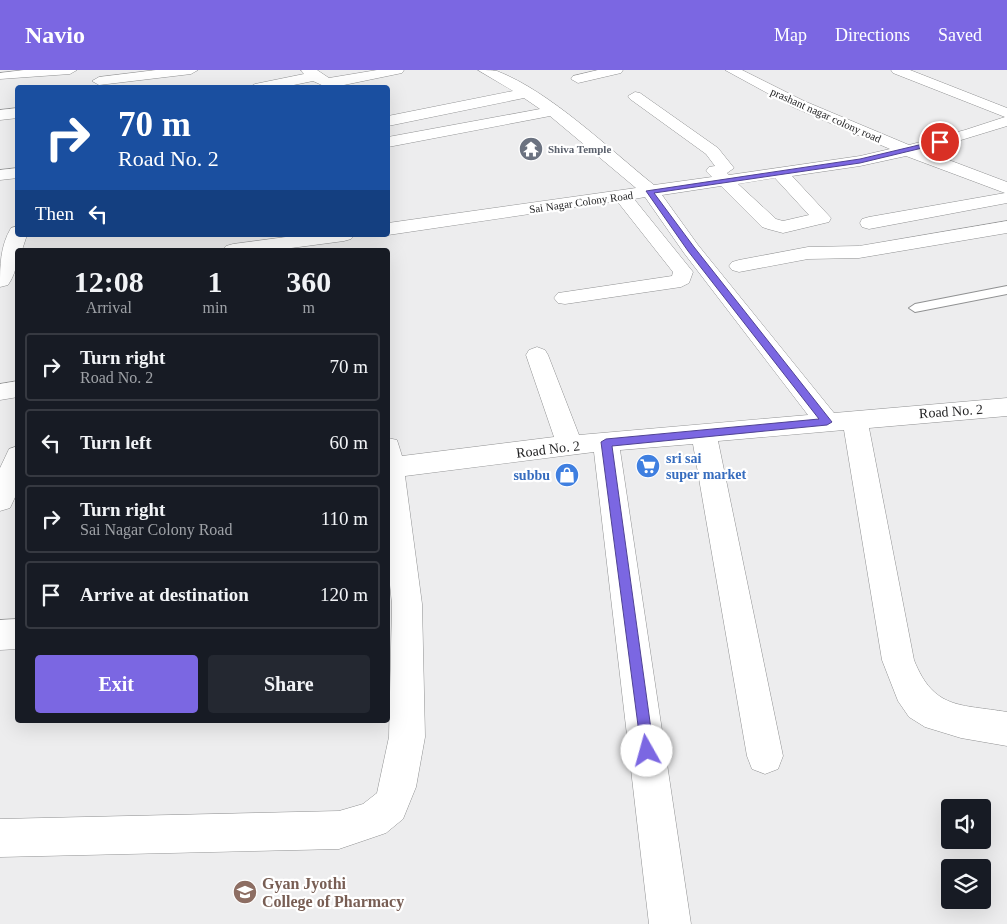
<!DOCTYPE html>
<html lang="en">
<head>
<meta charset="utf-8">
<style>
  :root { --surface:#171b24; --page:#242831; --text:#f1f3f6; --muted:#9ea1a6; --line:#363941; --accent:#7b67e2 }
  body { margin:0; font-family:"Times New Roman",serif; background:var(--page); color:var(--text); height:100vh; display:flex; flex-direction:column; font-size:19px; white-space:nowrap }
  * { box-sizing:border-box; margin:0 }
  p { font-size:16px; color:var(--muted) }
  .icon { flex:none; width:28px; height:28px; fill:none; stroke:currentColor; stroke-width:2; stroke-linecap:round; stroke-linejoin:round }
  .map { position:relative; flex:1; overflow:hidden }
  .panel { position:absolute; left:15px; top:178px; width:375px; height:475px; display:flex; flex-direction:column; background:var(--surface); border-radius:5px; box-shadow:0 5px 20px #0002 }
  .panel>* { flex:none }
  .banner { position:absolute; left:15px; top:15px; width:375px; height:152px; border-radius:5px; box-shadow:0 5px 20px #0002; background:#1a4fa0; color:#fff; overflow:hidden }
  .tools { position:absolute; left:941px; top:729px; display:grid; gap:10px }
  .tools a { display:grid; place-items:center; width:50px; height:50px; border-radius:5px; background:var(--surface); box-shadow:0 5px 20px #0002; font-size:25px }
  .pin { position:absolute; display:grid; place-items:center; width:42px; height:42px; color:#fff; margin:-21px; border:2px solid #fff; border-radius:50%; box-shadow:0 1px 5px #0007 }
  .me { position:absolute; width:55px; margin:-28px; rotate:353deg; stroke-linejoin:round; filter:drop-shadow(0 0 4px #0008) }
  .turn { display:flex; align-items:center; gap:18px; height:105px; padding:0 20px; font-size:22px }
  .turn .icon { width:65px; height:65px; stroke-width:2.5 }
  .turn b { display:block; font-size:35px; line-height:42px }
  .then { display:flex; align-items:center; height:48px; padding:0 20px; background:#0003; gap:10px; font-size:19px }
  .eta { display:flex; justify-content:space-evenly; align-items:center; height:85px; text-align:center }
  .eta b { font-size:30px; font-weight:700; line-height:35px }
  .button { display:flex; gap:10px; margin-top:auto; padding:10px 20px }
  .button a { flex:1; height:58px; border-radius:5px; background:var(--accent); color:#fff; font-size:20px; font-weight:700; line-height:58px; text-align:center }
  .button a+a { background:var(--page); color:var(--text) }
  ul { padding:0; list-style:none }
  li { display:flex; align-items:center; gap:15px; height:68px; margin:0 10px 8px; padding:0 10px; border:2px solid var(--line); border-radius:5px }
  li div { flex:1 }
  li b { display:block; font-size:19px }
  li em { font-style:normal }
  header { display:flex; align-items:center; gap:30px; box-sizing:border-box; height:70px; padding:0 25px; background:var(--accent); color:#fff }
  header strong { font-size:24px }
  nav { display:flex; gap:28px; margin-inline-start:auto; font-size:18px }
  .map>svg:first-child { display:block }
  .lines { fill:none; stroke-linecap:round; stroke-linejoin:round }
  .service-casing { stroke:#909192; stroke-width:2 }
  .minor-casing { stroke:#909192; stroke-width:1 }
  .service { fill:#fff; fill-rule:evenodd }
  .minor { fill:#fff; fill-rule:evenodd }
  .route { fill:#7b67e2; stroke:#504393 }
  .labels { text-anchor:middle; stroke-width:4.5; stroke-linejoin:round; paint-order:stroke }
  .far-street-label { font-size:11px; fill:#1f1f20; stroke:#fff }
  .far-worship-label { font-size:11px; font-weight:bold; fill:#5b616d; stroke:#fff; text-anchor:start }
  .street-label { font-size:14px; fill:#1f1f20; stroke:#fff }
  .shop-label { font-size:14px; font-weight:bold; fill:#366cbe; stroke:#fff; text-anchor:start }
  .near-education-label { font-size:16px; font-weight:bold; fill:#785e54; stroke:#fff; text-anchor:start }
</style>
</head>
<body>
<header>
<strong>Navio</strong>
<nav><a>Map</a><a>Directions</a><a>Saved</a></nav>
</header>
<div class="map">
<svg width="1007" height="854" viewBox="0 0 1007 854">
  <rect width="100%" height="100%" fill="#ededee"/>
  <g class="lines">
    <g class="service-casing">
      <path id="service" d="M1007 216V224L915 242 909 238 915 234Z"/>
    </g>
    <g class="minor-casing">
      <g id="minor">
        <path d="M24 0H77L70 4 0 9V3Z"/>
        <path d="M156 0H198L191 4 99 15 92 11 99 7Z"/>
        <path d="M301 0H317L329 8 377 0H404L402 3 339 16 326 17 313 11 279 18H248L255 14 304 4Z"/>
        <path d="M478 0C484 0 492 0 497 1 551 22 609 79 654 115L712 107 706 101 709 97 715 96 706 84 630 29 628 26 635 22 640 23 718 78 734 98 727 103 729 105 860 86 890 79 793 37 725 0H742L804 31 909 75 965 60 1005 47 893 3 891 0H910L1007 38V56L925 81 1007 112V133L869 159 862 157 860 153 862 149 869 147 1005 123 906 86 860 96 792 106 831 148 829 152 783 163 768 159 762 157 721 116 662 125 698 175 834 343 1007 328V346L869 358 914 590C934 640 960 634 1007 642V676L961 668 925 657 909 647 898 631 882 590 844 360 718 371 783 686 778 699 765 704 752 699 747 686 693 374 620 380 691 854H649L594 382 570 385 405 406 422 534 425 667 416 717 403 749 386 763 339 779 0 787V749L339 741 363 734 377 723 389 667 392 534 388 496V368L397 370 402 386 554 367 526 285 529 280 537 277 545 280 548 285 579 365 808 345 684 183 645 127 634 129 693 202 689 213 681 217 565 234 558 233 554 228 558 223 565 222 672 206 673 202 617 131 388 165V153L636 118 550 46 388 77V67L540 39 524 28 388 56V46L513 21ZM775 108 809 145 783 151 776 149 738 114Z"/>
        <path d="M598 0H623L621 3 578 13 571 9 573 6Z"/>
        <path d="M18 38V48L0 50V40Z"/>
        <path d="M18 98V108L0 110V100Z"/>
        <path d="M1007 151V163L859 188 808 189 739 202 732 200 729 196 732 192 739 190 808 177 859 176Z"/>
        <path d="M18 156V165H27L22 180H18C18 192 15 205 8 215L0 217C0 196 0 176 11 158Z"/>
        <path d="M301 165H354L351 169 344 171 276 180H223L226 176 233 174Z"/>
        <path d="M18 311V327L0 330V314Z"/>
        <path d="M18 376V421L10 438 0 441V398L9 379Z"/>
        <path d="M18 549V579L0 580V550Z"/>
      </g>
    </g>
    <use href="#service" class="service"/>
    <use href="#minor" class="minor"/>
  </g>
  <path class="route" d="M940 70 943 73 860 93 654 123 694 177 832 352 827 355 612 376 654 681 652 686 647 688 642 686 601 372 606 369 819 349 688 181 646 121 860 89Z"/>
  <defs>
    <g id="temple-disc" transform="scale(1.25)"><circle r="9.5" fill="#6b7280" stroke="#fff"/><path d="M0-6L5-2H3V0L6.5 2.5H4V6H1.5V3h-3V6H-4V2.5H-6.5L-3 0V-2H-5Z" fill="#fff"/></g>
    <g id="supermarket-disc" transform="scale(1.25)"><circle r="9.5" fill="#3f7fe0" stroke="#fff"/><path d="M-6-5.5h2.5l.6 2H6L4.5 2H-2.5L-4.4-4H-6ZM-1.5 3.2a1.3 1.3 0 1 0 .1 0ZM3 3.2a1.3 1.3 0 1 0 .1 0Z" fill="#fff"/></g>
    <g id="shop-disc" transform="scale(1.25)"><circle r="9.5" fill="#3f7fe0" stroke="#fff"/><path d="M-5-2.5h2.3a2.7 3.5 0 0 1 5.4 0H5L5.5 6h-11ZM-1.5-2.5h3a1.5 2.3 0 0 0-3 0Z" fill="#fff"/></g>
    <g id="university-disc" transform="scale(1.25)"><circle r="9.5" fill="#8d6e63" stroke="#fff"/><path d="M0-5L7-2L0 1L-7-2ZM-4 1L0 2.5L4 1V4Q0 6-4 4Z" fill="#fff"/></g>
  </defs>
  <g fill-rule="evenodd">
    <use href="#temple-disc" x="531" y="79"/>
    <use href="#supermarket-disc" x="648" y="396"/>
    <use href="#shop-disc" x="567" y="405"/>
    <use href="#university-disc" x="245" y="822"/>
  </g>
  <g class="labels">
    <g class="far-street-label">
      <text transform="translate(826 45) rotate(24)" y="4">prashant nagar colony road</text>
      <text transform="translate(581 132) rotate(-8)" y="4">Sai Nagar Colony Road</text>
    </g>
    <g class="far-worship-label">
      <text x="548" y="83">Shiva Temple</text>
    </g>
    <g class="street-label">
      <text transform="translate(951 341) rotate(-4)" y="5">Road No. 2</text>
      <text transform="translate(548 379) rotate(-7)" y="5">Road No. 2</text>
    </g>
    <g class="shop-label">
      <text x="666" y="393">sri sai<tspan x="666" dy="16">super market</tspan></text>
      <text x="550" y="410" text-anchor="end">subbu</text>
    </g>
    <g class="near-education-label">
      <text x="262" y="819">Gyan Jyothi<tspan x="262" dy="18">College of Pharmacy</tspan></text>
    </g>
  </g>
</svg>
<div class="tools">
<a><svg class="icon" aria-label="sound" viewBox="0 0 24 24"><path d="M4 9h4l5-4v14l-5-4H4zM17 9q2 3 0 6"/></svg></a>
<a><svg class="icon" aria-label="layers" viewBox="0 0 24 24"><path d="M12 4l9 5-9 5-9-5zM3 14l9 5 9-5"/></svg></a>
</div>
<div class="pin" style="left:940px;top:72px;background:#d93025"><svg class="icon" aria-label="arrive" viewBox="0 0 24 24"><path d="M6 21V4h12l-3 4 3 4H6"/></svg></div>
<svg class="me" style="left:647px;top:681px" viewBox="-20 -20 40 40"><circle r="19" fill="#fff"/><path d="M0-13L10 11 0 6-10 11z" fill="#7b67e2"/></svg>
<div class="banner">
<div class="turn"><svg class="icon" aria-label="right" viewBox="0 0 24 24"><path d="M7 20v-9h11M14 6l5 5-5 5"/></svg><div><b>70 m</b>Road No. 2</div></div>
<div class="then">Then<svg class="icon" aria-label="left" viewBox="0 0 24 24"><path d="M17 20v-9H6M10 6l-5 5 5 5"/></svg></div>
</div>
<section class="panel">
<div class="eta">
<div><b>12:08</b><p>Arrival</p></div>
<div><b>1</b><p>min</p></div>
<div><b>360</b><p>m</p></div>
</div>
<ul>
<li><svg class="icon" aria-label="right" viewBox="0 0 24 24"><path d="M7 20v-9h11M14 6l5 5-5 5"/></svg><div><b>Turn right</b><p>Road No. 2</p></div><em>70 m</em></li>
<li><svg class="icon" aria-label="left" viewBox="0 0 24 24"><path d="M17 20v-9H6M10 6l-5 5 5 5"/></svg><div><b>Turn left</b></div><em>60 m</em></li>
<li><svg class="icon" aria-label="right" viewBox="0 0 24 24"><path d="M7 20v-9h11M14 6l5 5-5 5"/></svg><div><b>Turn right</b><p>Sai Nagar Colony Road</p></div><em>110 m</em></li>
<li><svg class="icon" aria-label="arrive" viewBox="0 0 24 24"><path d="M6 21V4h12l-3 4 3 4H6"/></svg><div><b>Arrive at destination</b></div><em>120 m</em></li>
</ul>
<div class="button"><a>Exit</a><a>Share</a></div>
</section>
</div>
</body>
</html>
